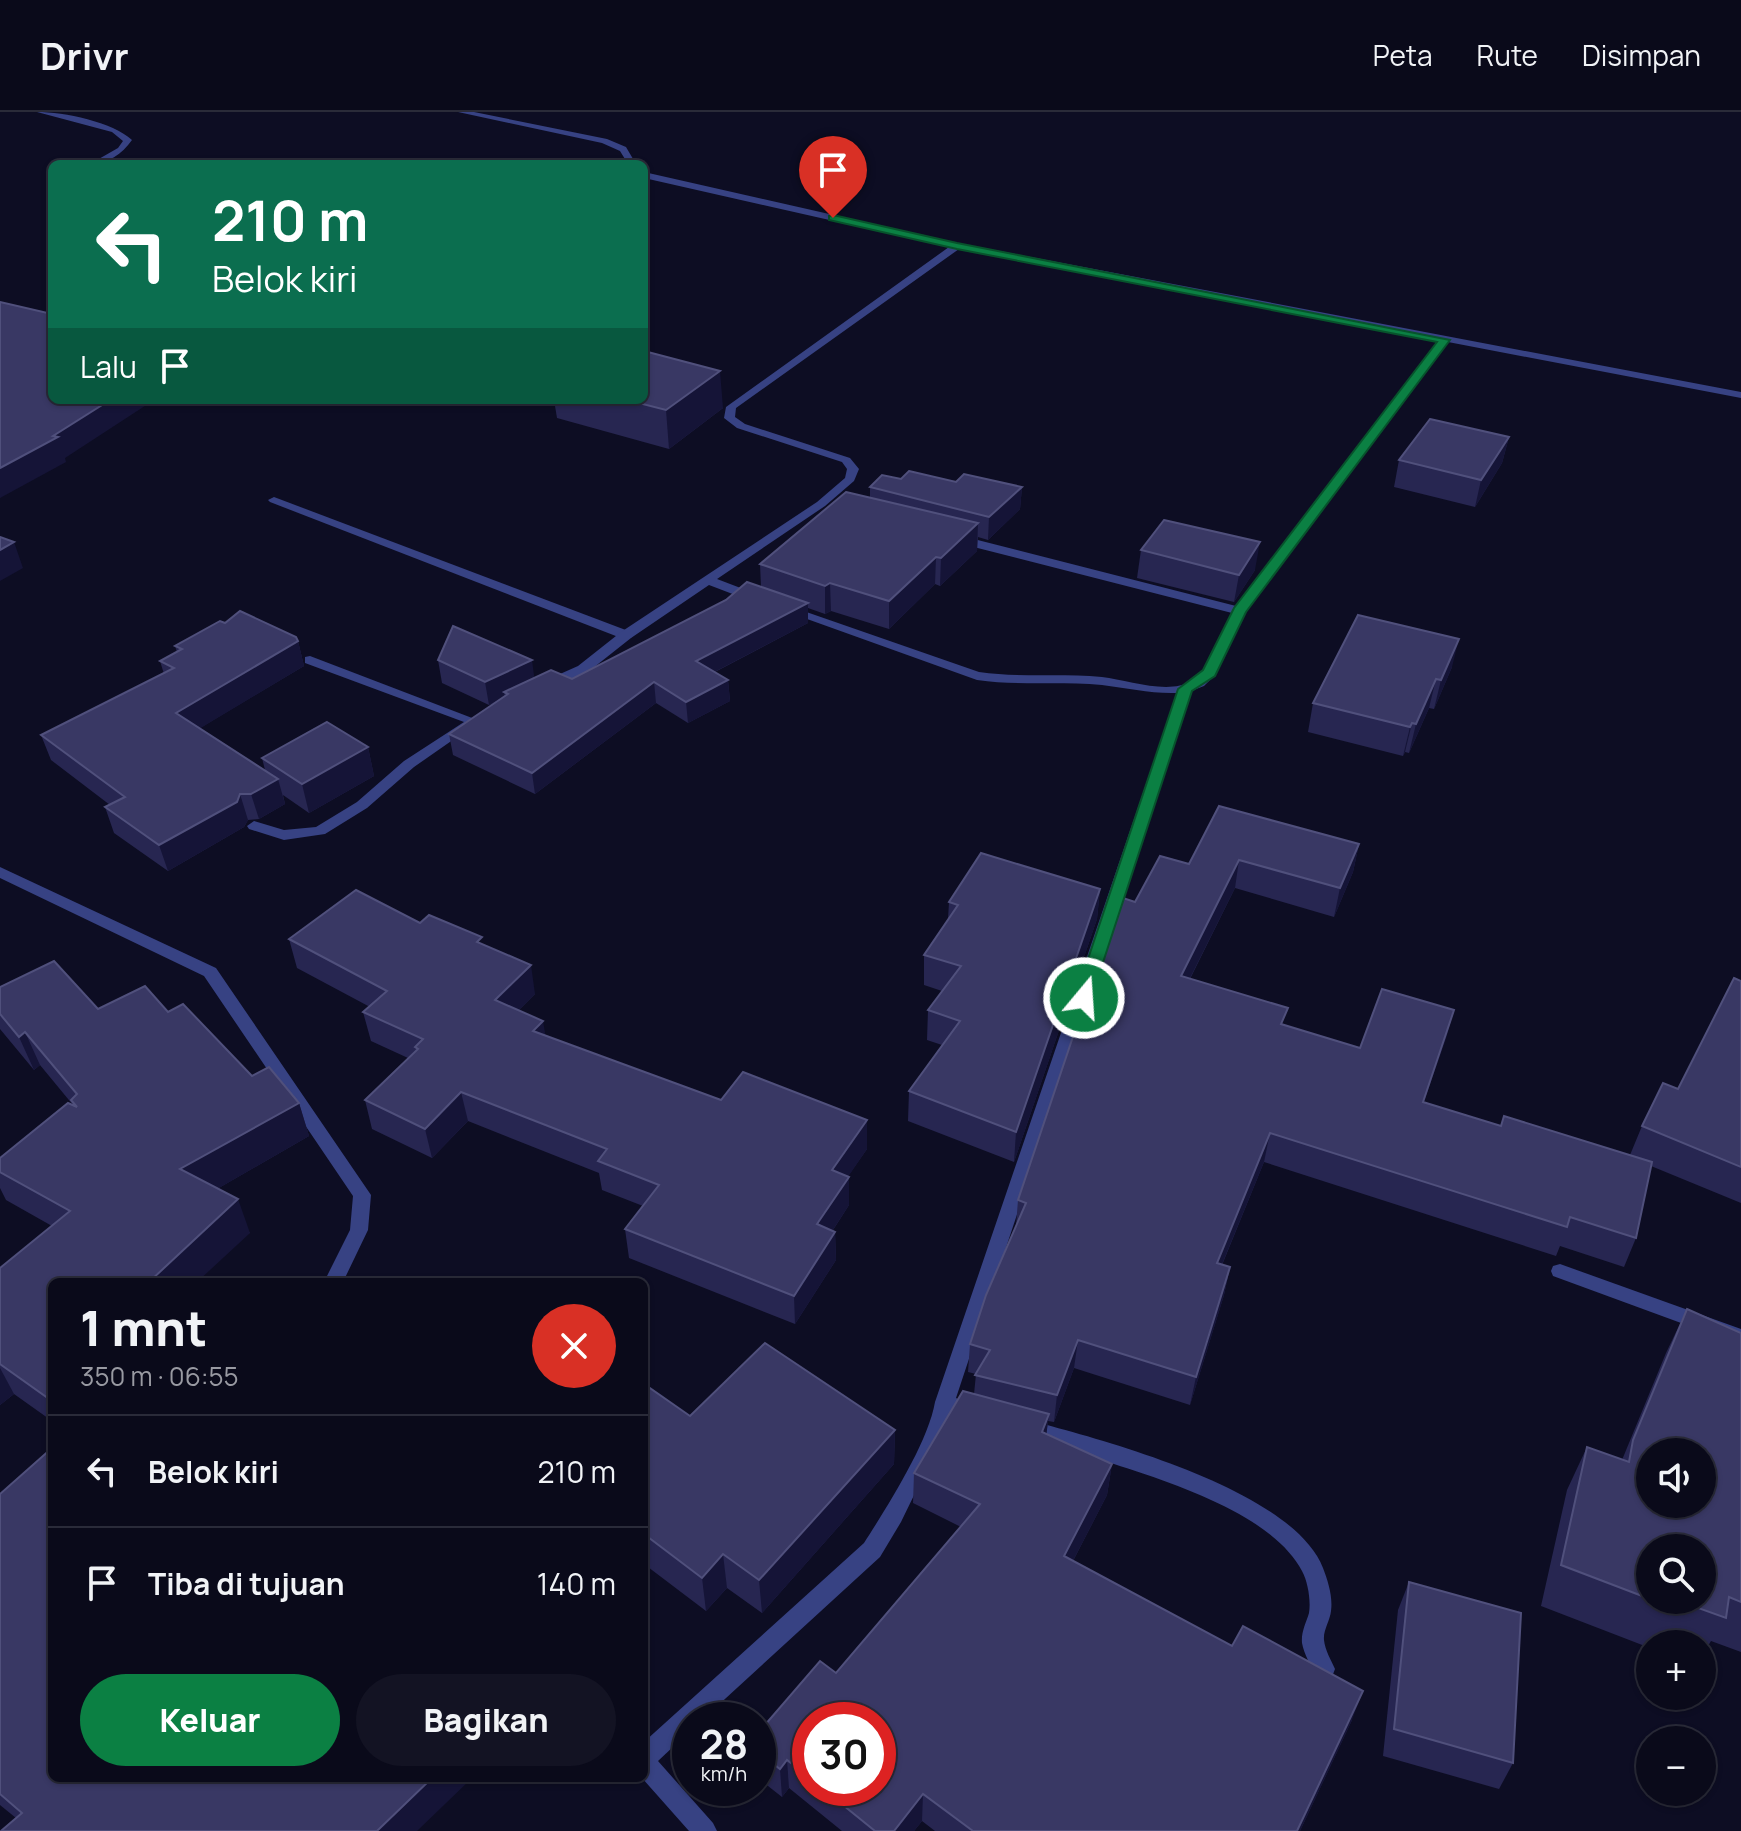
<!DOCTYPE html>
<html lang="id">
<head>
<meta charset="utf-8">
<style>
  :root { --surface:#0a0a1a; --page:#131323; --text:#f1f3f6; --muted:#999aa2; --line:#2a2b39; --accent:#0b8043 }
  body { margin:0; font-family:Manrope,sans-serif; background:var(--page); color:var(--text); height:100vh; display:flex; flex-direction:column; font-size:30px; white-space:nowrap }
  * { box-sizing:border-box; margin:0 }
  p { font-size:26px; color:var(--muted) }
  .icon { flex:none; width:44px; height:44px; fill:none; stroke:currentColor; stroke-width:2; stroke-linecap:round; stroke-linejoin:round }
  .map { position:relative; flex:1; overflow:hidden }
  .sheet { position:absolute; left:48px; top:1166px; width:600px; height:504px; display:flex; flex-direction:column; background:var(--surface); border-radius:12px; box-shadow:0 2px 6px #0004,0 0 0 2px var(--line) }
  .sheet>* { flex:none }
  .guide { position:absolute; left:48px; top:48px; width:600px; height:244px; border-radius:12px; box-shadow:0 2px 6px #0004,0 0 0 2px var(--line); background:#0b6e4f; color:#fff; overflow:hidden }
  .buttons { position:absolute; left:1636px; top:1326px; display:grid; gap:16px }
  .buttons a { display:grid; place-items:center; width:80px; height:80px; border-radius:50%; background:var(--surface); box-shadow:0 2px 6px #0004,0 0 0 2px var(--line); font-size:40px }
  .speed { position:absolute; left:672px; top:1590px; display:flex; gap:16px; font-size:40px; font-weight:700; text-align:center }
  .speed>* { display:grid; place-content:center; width:104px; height:104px; border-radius:50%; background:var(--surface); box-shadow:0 2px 6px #0004,0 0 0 2px var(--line); line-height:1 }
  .speed small { font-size:20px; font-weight:400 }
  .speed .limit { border:12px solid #d22; background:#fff; color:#111 }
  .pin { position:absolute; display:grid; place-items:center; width:68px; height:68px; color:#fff; margin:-82px -34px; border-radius:50% 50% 50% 0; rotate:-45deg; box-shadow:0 0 8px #0007 }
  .pin .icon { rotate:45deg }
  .me { position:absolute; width:88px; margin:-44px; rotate:18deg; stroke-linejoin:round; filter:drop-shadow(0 0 6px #0008) }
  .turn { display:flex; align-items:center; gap:28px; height:168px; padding:0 32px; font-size:36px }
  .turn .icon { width:104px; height:104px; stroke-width:2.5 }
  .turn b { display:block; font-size:56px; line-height:68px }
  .then { display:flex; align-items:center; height:76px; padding:0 32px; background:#0003; gap:16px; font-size:30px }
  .round { display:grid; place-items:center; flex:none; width:84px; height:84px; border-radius:42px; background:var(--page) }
  .headline { display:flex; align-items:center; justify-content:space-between; height:136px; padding:0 32px }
  h1 { font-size:48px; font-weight:800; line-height:60px }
  .cta { display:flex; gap:16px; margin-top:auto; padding:16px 32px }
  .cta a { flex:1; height:92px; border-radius:48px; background:var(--accent); color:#fff; font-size:32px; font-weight:800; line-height:92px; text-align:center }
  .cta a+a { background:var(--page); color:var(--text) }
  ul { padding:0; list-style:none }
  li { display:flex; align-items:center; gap:24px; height:112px; padding:0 32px; border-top:2px solid var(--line) }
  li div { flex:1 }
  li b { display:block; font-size:30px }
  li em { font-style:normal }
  header { display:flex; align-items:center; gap:48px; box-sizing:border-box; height:112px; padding:0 40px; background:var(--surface); border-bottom:2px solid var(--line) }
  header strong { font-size:38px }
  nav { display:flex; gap:44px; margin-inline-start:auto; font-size:28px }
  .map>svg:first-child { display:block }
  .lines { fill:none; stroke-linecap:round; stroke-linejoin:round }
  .service { fill:#374283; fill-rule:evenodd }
  .minor { fill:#374283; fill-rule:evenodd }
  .wall { fill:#272651; fill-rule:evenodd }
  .shaded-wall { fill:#151437 }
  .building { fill:#393864; stroke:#50507c; stroke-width:2; fill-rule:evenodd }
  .route { fill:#0b8043; stroke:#07532c; stroke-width:2 }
</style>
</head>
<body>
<header>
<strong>Drivr</strong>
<nav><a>Peta</a><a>Rute</a><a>Disimpan</a></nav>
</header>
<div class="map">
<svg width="1741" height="1719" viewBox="0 0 1741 1719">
  <rect width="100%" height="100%" fill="#0d0d23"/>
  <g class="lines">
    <g class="service">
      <path d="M37 0C64 0 113 10 132 28 122 42 108 52 90 52L118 36 123 29 112 20Z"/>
      <path d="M274 385 631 520 632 523 631 526H621L270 390 268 388Z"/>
    </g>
    <g class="minor">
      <path d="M458 0H474L607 27 626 35 636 52H628L620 39 602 31Z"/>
      <path d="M644 60 957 131 1741 280V286L1448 230 1245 500 1214 564 1204 574 1191 579 956 1286 981 1298 984 1304 981 1310 974 1313 953 1303 901 1410 880 1445 702 1608H690V1619L658 1649 713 1711 717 1719H689L642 1666H644V1630L864 1431C887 1395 928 1331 935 1290L1177 581C1152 582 1127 576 1102 573 1060 569 1019 574 977 568L782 498 784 495H792L979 560C1020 566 1061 561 1102 565 1128 568 1168 583 1192 569 1209 559 1223 519 1232 501L954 430 952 427 958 423 1236 494 1438 229 959 137 736 296 735 305 745 312 850 346 859 357 854 369 825 394 717 467 759 483V489H751L709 473 631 526 588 560 547 577 542 576V570L578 554 621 520 817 390 845 366 847 357 842 350 737 316 724 306 726 295 949 135 644 66Z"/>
      <path d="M310 544 480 609 414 655 367 696 325 722 284 728 249 717 247 714 254 709 284 718 316 715 357 690 404 649 464 610 305 551V545Z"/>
      <path d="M0 755 216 856 371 1083 368 1118 343 1170H324L350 1118 353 1084 204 864 0 766Z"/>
      <path d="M1560 1152 1741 1217V1233L1553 1164 1551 1159 1553 1154Z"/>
      <path d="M1028 1308C1104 1328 1293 1378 1323 1456 1328 1469 1333 1485 1331 1499 1330 1509 1323 1518 1324 1528 1325 1538 1331 1548 1335 1557L1332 1565 1324 1568 1316 1565C1311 1554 1304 1542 1302 1531 1301 1520 1306 1511 1309 1501 1311 1489 1308 1470 1302 1459 1263 1384 1097 1350 1021 1323L1018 1317 1021 1311Z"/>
    </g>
  </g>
  <g class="wall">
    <path d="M554 288H644L723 296 669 337 557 306Z"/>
    <path d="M1509 325 1502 351 1475 395 1394 375 1399 348Z"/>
    <path d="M901 367 956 370 1022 375 1020 397 988 428 978 425 977 439 940 474 935 472 889 517 831 499 825 502 808 496V511L715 560 728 568 730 589 688 611 656 591 535 682 453 643 449 622 498 589 489 593 442 571 438 548 534 566 572 567 761 475 760 452 870 385V375Z"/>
    <path d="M1141 438 1255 458 1234 490 1137 466Z"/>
    <path d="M225 511 298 529 304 554 200 616 265 658 262 646 368 635 374 664 309 701 283 683 285 692 259 707 248 708 244 715 168 759 114 721 105 695 110 693 51 648 41 623 164 562 160 549 177 540 175 534Z"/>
    <path d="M1452 555 1434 597 1429 596 1409 641 1405 640 1403 644 1308 620 1313 591Z"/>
    <path d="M1359 732 1353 760 1334 805 1235 776 1190 867 1285 913 1360 936 1454 898 1424 990 1500 1014 1630 1043 1642 1014 1678 977 1741 869V1091L1651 1054 1636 1126 1624 1155 1560 1134 1556 1144 1264 1050 1222 1153 1230 1155 1224 1183 1190 1293 1074 1256 1054 1310 1048 1309 1046 1323 1112 1352 1107 1383 1073 1449 1352 1608 1300 1719H935L922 1709 914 1719H842L789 1676 782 1685 758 1666V1621L836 1561 961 1415 913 1391 914 1361 974 1282 976 1262 968 1260 970 1232 1016 1114 1018 1088 1135 790 1189 752ZM810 1608 878 1676H810Z"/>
    <path d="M1100 777 1097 807 1014 1050 908 1009 909 979 942 933 927 928 928 898 942 879 924 873V843L948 807 949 790Z"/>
    <path d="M420 811 484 833 535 882 519 898 546 924 721 988 867 1008V1037L848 1064 849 1093 833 1118 835 1120 836 1148 795 1212 629 1146 625 1117 643 1094 602 1078 599 1061 468 1009 432 1046 372 1017 365 988 408 946 371 929 363 900 370 895 297 856 289 827Z"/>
    <path d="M0 875 98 897 168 900 252 964 299 991 309 1024 217 1077 250 1121 52 1170V1309L14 1282 0 1293V1156L52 1114 6 1088 0 1076V1046L73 993 40 953 34 958 0 917Z"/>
    <path d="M1687 1197 1741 1221V1540L1711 1529 1702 1544V1532H1662L1658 1530 1657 1532H1650V1536L1541 1494 1567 1378 1587 1335 1622 1348 1666 1241ZM1650 1436 1702 1488H1650Z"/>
    <path d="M644 1272 690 1304 895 1318 894 1352 762 1501 727 1476 706 1499 644 1452Z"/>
    <path d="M0 1382 52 1666H472L16 1706 0 1693Z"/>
    <path d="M1409 1470 1513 1651 1499 1677 1383 1644 1398 1498Z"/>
  </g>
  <g class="shaded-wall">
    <path d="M720 259 723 296 669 337 666 298Z"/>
    <path d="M110 288H154L65 346 66 350 0 386V356Z"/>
    <path d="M1509 325 1502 351 1475 395 1481 368Z"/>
    <path d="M1022 375 1020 397 988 428 989 405Z"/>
    <path d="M978 411 977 439 940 474 941 446Z"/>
    <path d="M14 430 23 456 0 469V438Z"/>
    <path d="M1260 430 1255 458 1234 490 1239 463Z"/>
    <path d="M936 445 935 472 889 517V489Z"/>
    <path d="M830 471 831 499 825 502V474Z"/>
    <path d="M808 491V511L697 569 696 549Z"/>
    <path d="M1459 527 1452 555 1434 597 1441 568Z"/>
    <path d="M298 529 304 554 184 626 176 601Z"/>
    <path d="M532 548 535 571 504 580 505 585 489 593 485 570Z"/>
    <path d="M1436 567 1429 596 1409 641 1416 612Z"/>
    <path d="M728 568 730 589 688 611 686 590Z"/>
    <path d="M654 570 656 591 535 682 532 661Z"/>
    <path d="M1412 611 1405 640 1403 644 1410 615Z"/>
    <path d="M368 635 374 664 309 701 302 672Z"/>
    <path d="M278 667 285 692 259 707 251 682Z"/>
    <path d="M240 682 248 708 244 715 168 759 159 733Z"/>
    <path d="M1359 732 1353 760 1334 805 1340 776Z"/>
    <path d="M1239 748 1235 776 1177 892 1181 864Z"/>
    <path d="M1100 777 1097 807 1014 1050 1016 1020Z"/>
    <path d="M531 853 535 882 500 917 495 888Z"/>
    <path d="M1454 898 1446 927 1414 1018 1423 990Z"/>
    <path d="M543 909 548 938 533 919Z"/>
    <path d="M25 920 40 953 34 958 19 925Z"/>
    <path d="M461 980 468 1009 432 1046 425 1017Z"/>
    <path d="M299 991 309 1024 193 1091 180 1057Z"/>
    <path d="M867 1008V1037L833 1087 832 1058Z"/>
    <path d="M1270 1021 1264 1050 1211 1179 1217 1151Z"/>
    <path d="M849 1065V1093L818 1141 817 1112Z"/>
    <path d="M238 1087 250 1121 197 1170H149Z"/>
    <path d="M835 1120 836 1148 795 1212 794 1184Z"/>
    <path d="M1230 1155 1224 1183 1190 1293 1196 1265Z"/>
    <path d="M1078 1228 1074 1256 1054 1310 1057 1283Z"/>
    <path d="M0 1256 14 1282 0 1293Z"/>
    <path d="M1049 1302 1045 1333 1042 1320Z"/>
    <path d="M895 1318 894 1352 762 1501 759 1468Z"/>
    <path d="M1112 1352 1107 1383 1060 1474 1064 1444Z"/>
    <path d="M723 1442 727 1476 706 1499 702 1466Z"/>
    <path d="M1363 1579 1352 1608 1300 1719H1297Z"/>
    <path d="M787 1648 789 1676 782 1685 780 1657Z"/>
    <path d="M432 1666H472L417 1719H377Z"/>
    <path d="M923 1682 922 1709 914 1719H894Z"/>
  </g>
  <g class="building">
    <path d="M317 48 341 52H310Z"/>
    <path d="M0 190 52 202V288H110L53 324 58 325 0 356Z"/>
    <path d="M644 239 720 259 666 298 627 288H644Z"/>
    <path d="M1430 307 1509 325 1481 368 1399 348Z"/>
    <path d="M909 359 956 370 964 362 1022 375 989 405 870 375 882 363 901 367Z"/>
    <path d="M846 380 978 411 941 446 936 445 889 489 830 471 825 474 760 452Z"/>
    <path d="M1164 408 1260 430 1239 463 1141 438Z"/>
    <path d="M0 425 14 430 0 438Z"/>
    <path d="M747 470 808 491 696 549 728 568 686 590 654 570 532 661 449 622 508 582 504 580 551 558 572 567 726 488Z"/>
    <path d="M240 499 296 525 298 529 176 601 278 667 251 682H240L237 690 159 733 105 695 125 685 41 623 174 556 160 549 182 537 175 534 220 509 225 511Z"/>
    <path d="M1358 503 1459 527 1441 568 1436 567 1416 612 1412 611 1410 615 1313 591Z"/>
    <path d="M453 514 532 548 485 570 438 548Z"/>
    <path d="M327 610 368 635 302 672 262 646Z"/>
    <path d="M1219 694 1359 732 1340 776 1239 748 1181 864 1288 896 1281 912 1360 936 1382 877 1454 898 1423 990 1501 1014 1504 1004 1652 1050 1636 1126 1570 1105 1567 1115 1270 1021 1217 1151 1230 1155 1196 1265 1078 1228 1057 1283 975 1263 990 1238 970 1232 986 1183 1026 1091 1018 1088 1120 785 1135 790 1160 744 1189 752Z"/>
    <path d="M981 741 1100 777 1016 1020 909 979 960 909 928 898 961 854 924 843 958 793 949 790Z"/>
    <path d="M356 778 420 811 429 803 482 825 477 830 531 853 495 888 543 909 533 919 721 988 743 960 867 1008 832 1058 849 1065 817 1112 835 1120 794 1184 625 1117 659 1073 598 1049 607 1037 461 980 425 1017 365 988 418 937 415 935 423 927 363 900 387 879 289 827Z"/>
    <path d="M54 849 98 897 145 874 168 900 183 892 252 964 269 955 299 991 180 1057 238 1087 149 1170H52V1289L0 1252V1156L70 1099 0 1060V1046L68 991 77 995 71 988 77 982 25 920 19 925 0 902V875Z"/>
    <path d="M1734 866 1741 869V1055L1642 1014 1663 971 1678 977Z"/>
    <path d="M1687 1197 1741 1221V1490L1729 1485 1726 1506 1679 1489 1678 1497 1654 1488H1702V1436H1650V1487L1561 1453 1587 1335 1629 1350 1633 1328ZM1650 1340H1702V1392H1650Z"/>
    <path d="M765 1231 895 1318 759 1468 723 1442 702 1466 644 1422V1272L690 1304Z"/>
    <path d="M963 1279 1049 1302 1042 1320 1112 1352 1064 1444 1232 1534 1243 1514 1363 1579 1297 1719H973L923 1682 894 1719H875L822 1676H878V1608H810V1666L787 1648 780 1657 758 1640V1621L820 1549 836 1561 980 1392 914 1361Z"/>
    <path d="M52 1336V1666H432L377 1719H1L22 1701 0 1682V1382Z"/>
    <path d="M1409 1470 1521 1501 1513 1651 1394 1617Z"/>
  </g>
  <path class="route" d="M833 103 957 131 1450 228 1246 500 1215 564 1192 579 1090 890H1077L1075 886 1178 577 1203 558 1234 496 1437 230 957 137 829 108V104Z"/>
</svg>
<div class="buttons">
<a><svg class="icon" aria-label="sound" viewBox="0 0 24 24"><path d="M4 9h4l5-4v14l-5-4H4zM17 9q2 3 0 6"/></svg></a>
<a><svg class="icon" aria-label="search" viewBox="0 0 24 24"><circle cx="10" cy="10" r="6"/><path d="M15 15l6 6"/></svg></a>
<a>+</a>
<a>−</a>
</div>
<div class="speed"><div>28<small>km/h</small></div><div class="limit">30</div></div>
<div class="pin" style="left:833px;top:106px;background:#d93025"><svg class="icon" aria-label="arrive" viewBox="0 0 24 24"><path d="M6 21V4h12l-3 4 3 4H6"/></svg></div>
<svg class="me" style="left:1084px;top:886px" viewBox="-20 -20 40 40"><circle r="17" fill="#0b8043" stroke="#fff" stroke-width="3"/><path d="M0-11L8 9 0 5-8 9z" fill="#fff"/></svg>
<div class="guide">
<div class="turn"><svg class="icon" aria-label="left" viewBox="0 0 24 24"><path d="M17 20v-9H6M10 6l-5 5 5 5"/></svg><div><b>210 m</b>Belok kiri</div></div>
<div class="then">Lalu<svg class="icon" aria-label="arrive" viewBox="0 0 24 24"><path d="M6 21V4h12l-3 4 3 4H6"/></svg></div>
</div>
<section class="sheet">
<div class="headline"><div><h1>1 mnt</h1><p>350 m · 06:55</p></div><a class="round" style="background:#d93025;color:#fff"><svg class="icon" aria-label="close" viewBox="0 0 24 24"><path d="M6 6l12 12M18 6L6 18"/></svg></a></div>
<ul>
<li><svg class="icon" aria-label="left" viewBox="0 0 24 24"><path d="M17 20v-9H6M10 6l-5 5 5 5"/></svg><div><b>Belok kiri</b></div><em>210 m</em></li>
<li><svg class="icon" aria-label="arrive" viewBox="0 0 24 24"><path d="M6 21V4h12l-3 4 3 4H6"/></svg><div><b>Tiba di tujuan</b></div><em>140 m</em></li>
</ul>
<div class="cta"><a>Keluar</a><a>Bagikan</a></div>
</section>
</div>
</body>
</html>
